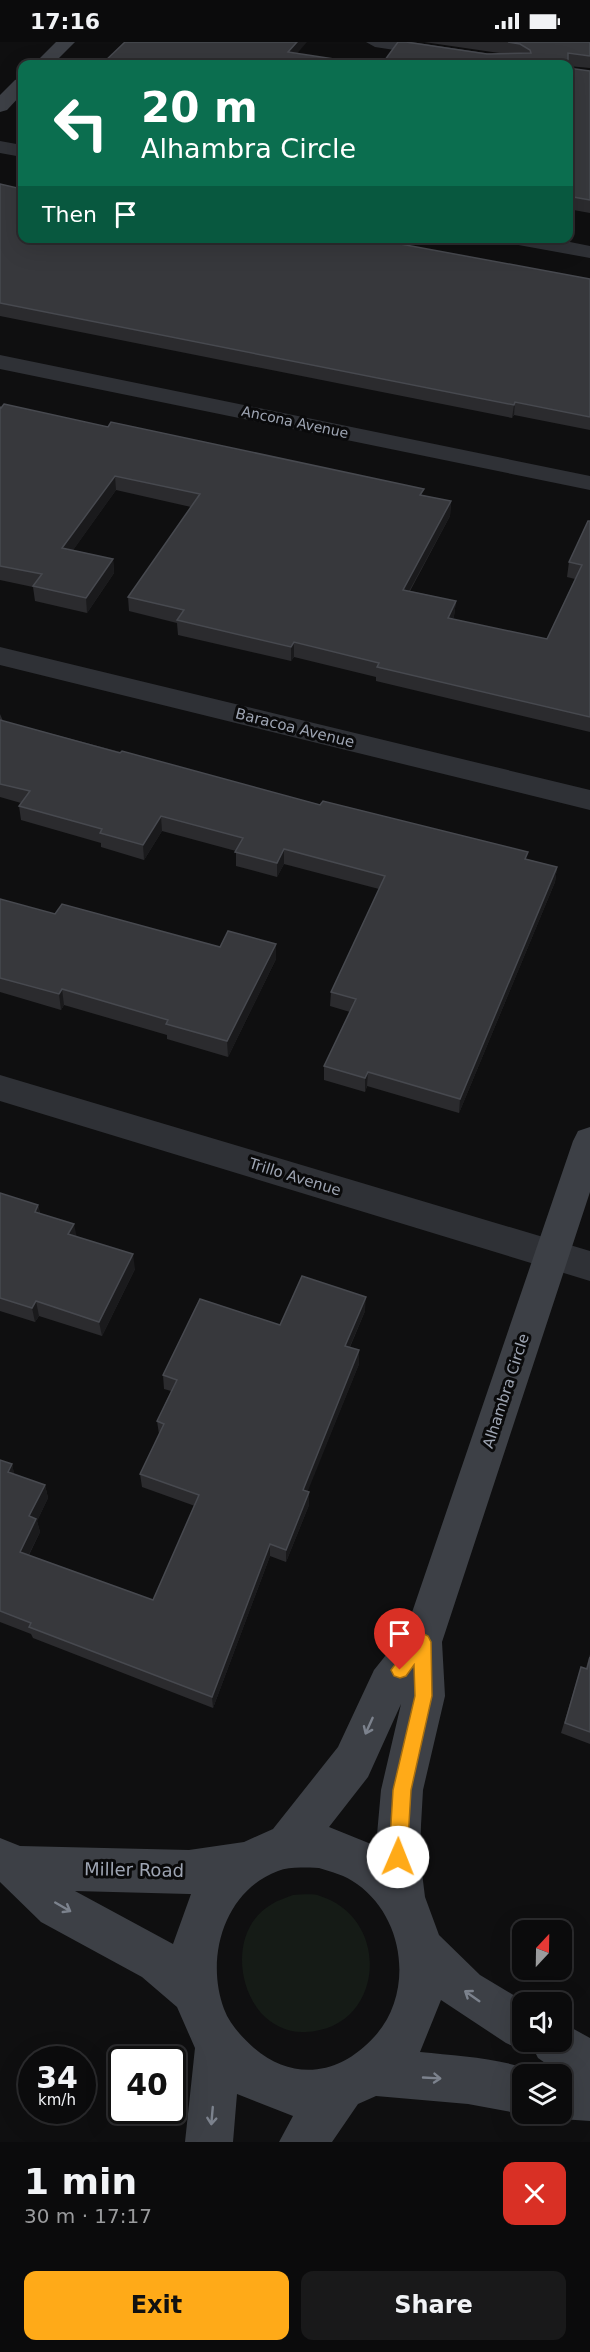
<!DOCTYPE html>
<html lang="en">
<head>
<meta charset="utf-8">
<style>
  :root { --surface:#0b0b0c; --page:#19191a; --text:#f1f3f6; --muted:#9a9b9d; --line:#2b2b2d; --accent:#ffaa18 }
  body { margin:0; font-family:"DejaVu Sans",sans-serif; background:var(--page); color:var(--text); height:100vh; display:flex; flex-direction:column; font-size:22px; white-space:nowrap }
  * { box-sizing:border-box; margin:0 }
  p { font-size:20px; color:var(--muted) }
  .icon { flex:none; width:33px; height:33px; fill:none; stroke:currentColor; stroke-width:2; stroke-linecap:round; stroke-linejoin:round }
  .map { position:relative; height:2100px; overflow:hidden }
  .drawer { display:flex; flex-direction:column; background:var(--surface); flex:1 }
  .drawer>* { flex:none }
  .hud { position:absolute; left:18px; top:18px; width:555px; height:183px; border-radius:12px; box-shadow:0 6px 24px #0002,0 0 0 2px var(--line); background:#0b6e4f; color:#fff; overflow:hidden }
  .needle { width:39px; rotate:22deg }
  .tools { position:absolute; left:512px; top:1878px; display:grid; gap:12px }
  .tools a { display:grid; place-items:center; width:60px; height:60px; border-radius:12px; background:var(--surface); box-shadow:0 6px 24px #0002,0 0 0 2px var(--line); font-size:30px }
  .speed { position:absolute; left:18px; top:2004px; display:flex; gap:12px; font-size:30px; font-weight:700; text-align:center }
  .speed>* { display:grid; place-content:center; width:78px; height:78px; border-radius:50%; background:var(--surface); box-shadow:0 6px 24px #0002,0 0 0 2px var(--line); line-height:1 }
  .speed small { font-size:15px; font-weight:400 }
  .speed .limit { border:3px solid #111; border-radius:9px; background:#fff; color:#111 }
  .pin { position:absolute; display:grid; place-items:center; width:51px; height:51px; color:#fff; margin:-62px -26px; border-radius:50% 50% 50% 0; rotate:-45deg; box-shadow:0 0 6px #0007 }
  .pin .icon { rotate:45deg }
  .me { position:absolute; width:66px; margin:-33px; rotate:1deg; stroke-linejoin:round; filter:drop-shadow(0 0 4px #0008) }
  .turn { display:flex; align-items:center; gap:21px; height:126px; padding:0 24px; font-size:27px }
  .turn .icon { width:78px; height:78px; stroke-width:2.5 }
  .turn b { display:block; font-size:42px; line-height:51px }
  .then { display:flex; align-items:center; height:57px; padding:0 24px; background:#0003; gap:12px; font-size:22px }
  .round { display:grid; place-items:center; flex:none; width:63px; height:63px; border-radius:12px; background:var(--page) }
  .headline { display:flex; align-items:center; justify-content:space-between; height:102px; padding:0 24px }
  h1 { font-size:36px; font-weight:700; line-height:45px }
  .action { display:flex; gap:12px; margin-top:auto; padding:12px 24px }
  .action a { flex:1; height:69px; border-radius:12px; background:var(--accent); color:#111; font-size:24px; font-weight:700; line-height:69px; text-align:center }
  .action a+a { background:var(--page); color:var(--text) }
  .status { display:flex; justify-content:space-between; align-items:center; height:42px; padding:0 30px; background:var(--surface); direction:ltr }
  .status svg { height:16px; fill:currentColor }
  .map>svg:first-child { display:block }
  .green { fill:#151b16 }
  .lines { fill:none; stroke-linecap:round; stroke-linejoin:round }
  .street { fill:#2f3136; fill-rule:evenodd }
  .secondary { fill:#3d4046; fill-rule:evenodd }
  .wall { fill:#2b2b2e }
  .shaded-wall { fill:#1a1a1c }
  .building { fill:#37383c; stroke:#47494f; stroke-width:1.5 }
  .oneway { stroke:#7c828d }
  .route { fill:#ffaa18; stroke:#a66e10; stroke-width:1.5 }
  .labels { text-anchor:middle; stroke-width:6; stroke-linejoin:round; paint-order:stroke }
  .far-street-label { font-size:14px; fill:#9ea5b3; stroke:#0a0a0b }
  .street-label { font-size:15px; fill:#9ea5b3; stroke:#0a0a0b }
  .near-street-label { font-size:18px; fill:#9ea5b3; stroke:#0a0a0b }
</style>
</head>
<body>
<div class="status"><b>17:16</b><svg viewBox="0 0 49 12"><path d="M0 12V9h3v3zM5 12V6h3v6zM10 12V3h3v9zM15 12V0h3v12zM26 1h20v11H26zM47 4h2v5h-2z"/></svg></div>
<div class="map">
<svg width="590" height="2100" viewBox="0 0 590 2100">
  <rect width="100%" height="100%" fill="#0f0f10"/>
  <path class="green" d="M293 1853C301 1853 312 1851 320 1854 393 1877 384 1988 305 1990 288 1991 272 1983 261 1971 235 1941 233 1884 272 1862 278 1858 286 1856 293 1853Z"/>
  <g class="lines">
    <g class="street">
      <path d="M366 0H411L519 16 528 22H486L375 5Z"/>
      <path d="M0 99 22 103V115L0 111Z"/>
      <path d="M503 196H550L590 204V216L513 202Z"/>
      <path d="M0 313 590 434V448L0 327Z"/>
      <path d="M0 605 590 748V768L0 623Z"/>
      <path d="M0 1033 590 1209V1239L0 1059Z"/>
    </g>
    <g class="secondary">
      <path d="M56 0H75L53 22H34Z"/>
      <path d="M22 36V52L7 68 0 70V53L15 38Z"/>
      <path d="M590 1085V1150L442 1600 445 1654 423 1748 421 1783 420 1815 425 1855 439 1893 480 1933 525 1960H522V2000H561V1980L590 1996V2079L561 2077 549 2072H561V2032H553L558 2030 538 2016 532 2004 522 2008 506 2001 441 1958 420 2010C460 2014 502 2016 539 2031L522 2032V2072L468 2062 376 2054 358 2062 332 2100H279L293 2074 237 2052 233 2100H185L195 2006 177 1965 142 1935 41 1880 0 1840V1796L20 1804 189 1808 244 1800 273 1787 338 1705 374 1628 406 1588 573 1099 578 1089ZM401 1662 381 1748 376 1804 329 1785 368 1735ZM319 1826C332 1830 345 1833 357 1842 405 1876 414 1951 375 1994 340 2033 294 2040 254 2006 242 1995 230 1983 224 1967 205 1916 224 1849 278 1829 290 1824 306 1826 319 1826ZM75 1849 189 1852H191L173 1902Z"/>
    </g>
  </g>
  <g class="wall">
    <path d="M424 0H590V26L568 24V22H382L487 12H506Z"/>
    <path d="M568 26 590 29V171L568 167Z"/>
    <path d="M0 142 22 196 590 237V388L514 373 512 376 0 274Z"/>
    <path d="M0 365 451 459 450 474 410 549 456 559 454 574 453 577 547 597 575 537 567 535 569 520 590 479V690L376 639V635L294 615 291 619 178 593 177 581 129 569 128 555 191 465 116 448 73 508 113 517 114 531 87 571 35 559 33 545 0 538Z"/>
    <path d="M0 672 3 679 557 825 555 840 459 1071 367 1044 365 1050 324 1038V1024L350 970 330 964 331 950 379 847 284 822 277 835 236 824V809L162 789 144 818 101 805V801L21 778 19 764 21 761 0 755Z"/>
    <path d="M0 857 55 872 276 917 228 1015 167 997V993L64 963 61 968 0 950Z"/>
    <path d="M0 1151 38 1163 40 1171 76 1195 135 1227 102 1294 39 1274 35 1280 0 1269Z"/>
    <path d="M365 1269 350 1305 359 1322 307 1449 309 1463 286 1520 270 1514 213 1666 33 1596 31 1592 0 1580V1418L12 1422 14 1432 45 1443 48 1456 37 1479 40 1490 29 1513 153 1558 195 1464 142 1445 140 1432 159 1392 157 1379 171 1349 164 1347 163 1333 280 1283Z"/>
    <path d="M590 1612V1702L561 1691 581 1625 586 1626Z"/>
  </g>
  <g class="shaded-wall">
    <path d="M297 0H307L288 22V10Z"/>
    <path d="M515 360 514 373 512 376 514 363Z"/>
    <path d="M115 434 116 448 64 521 62 506Z"/>
    <path d="M451 459 450 474 402 562 403 548Z"/>
    <path d="M113 517 114 531 87 571 86 556Z"/>
    <path d="M456 559 454 574 446 590 448 576Z"/>
    <path d="M294 600V615L291 619V605Z"/>
    <path d="M161 774 162 789 144 818 143 803Z"/>
    <path d="M284 807V822L277 835V821Z"/>
    <path d="M557 825 555 840 459 1071 460 1057Z"/>
    <path d="M276 902V917L228 1015 227 999Z"/>
    <path d="M62 947 64 963 61 968 59 952Z"/>
    <path d="M368 1030 367 1044 365 1050V1036Z"/>
    <path d="M38 1163 41 1178 35 1170Z"/>
    <path d="M74 1182 77 1196 68 1192Z"/>
    <path d="M133 1212 135 1227 102 1294 99 1280Z"/>
    <path d="M366 1255 365 1269 344 1318 345 1304Z"/>
    <path d="M36 1259 39 1274 35 1280 32 1266Z"/>
    <path d="M359 1308V1322L303 1461V1448Z"/>
    <path d="M12 1422 15 1435 8 1430Z"/>
    <path d="M45 1443 48 1456 37 1479 40 1490 24 1522 20 1510 29 1474Z"/>
    <path d="M309 1450V1463L286 1520V1508Z"/>
    <path d="M270 1502V1514L213 1666 212 1655Z"/>
  </g>
  <g class="building">
    <path d="M125 0H297L288 10 367 22H102Z"/>
    <path d="M398 0H406L487 12 531 11 530 8 520 2 508 0H590V14L568 11V22H382Z"/>
    <path d="M568 26 590 29V158L568 154Z"/>
    <path d="M0 142 22 147V196H368L590 237V375L515 360 514 363 0 261Z"/>
    <path d="M4 362 108 385 111 380 424 447 420 453 451 459 403 548 456 559 448 576 547 597 582 523 569 520 588 479H590V675L377 625 379 621 294 600 291 605 177 578 184 568 128 555 200 452 115 434 62 506 113 517 86 556 33 544 42 532 0 524V365L1 366Z"/>
    <path d="M0 678 120 711 122 709 320 763 323 759 528 810 525 817 557 825 460 1057 368 1030 365 1036 324 1024 356 957 331 950 385 834 284 807 277 821 235 810 243 796 161 774 143 803 100 791 102 787 19 764 30 749 0 742Z"/>
    <path d="M0 857 55 872 62 862 220 905 228 889 276 902 227 999 166 982 168 978 62 947 59 952 0 936Z"/>
    <path d="M0 1151 38 1163 35 1170 74 1182 68 1192 133 1212 99 1280 36 1259 32 1266 0 1256Z"/>
    <path d="M302 1234 366 1255 345 1304 359 1308 303 1448 309 1450 286 1508 270 1502 212 1655 29 1585 31 1581 0 1569V1418L12 1422 8 1430 45 1443 29 1474 36 1477 20 1510 153 1558 199 1453 140 1432 164 1382 157 1379 177 1338 163 1333 200 1257 280 1283Z"/>
    <path d="M590 1615V1690L565 1681 581 1625 587 1627Z"/>
  </g>
  <defs><path id="oneway-shaft" d="M-6 0H5M1.5-3L5.5 0L1.5 3" fill="none" stroke-width="1.6" stroke-linecap="round" stroke-linejoin="round" transform="scale(1.5)"/></defs>
  <g class="oneway">
    <use href="#oneway-shaft" transform="translate(369 1684) rotate(114)"/>
    <use href="#oneway-shaft" transform="translate(63 1865) rotate(30)"/>
    <use href="#oneway-shaft" transform="translate(472 1954) rotate(-145)"/>
    <use href="#oneway-shaft" transform="translate(432 2036) rotate(3)"/>
    <use href="#oneway-shaft" transform="translate(212 2074) rotate(95)"/>
  </g>
  <path class="route" d="M422 1591 428 1594 431 1600 432 1654 411 1748 407 1815 405 1821 398 1824 392 1821 389 1815 393 1748 415 1654 414 1623 406 1634 400 1636 394 1634 391 1628 416 1594Z"/>
  <g class="labels">
    <g class="far-street-label">
      <text transform="translate(295 380) rotate(12)" y="5">Ancona Avenue</text>
    </g>
    <g class="street-label">
      <text transform="translate(295 686) rotate(14)" y="5">Baracoa Avenue</text>
      <text transform="translate(295 1135) rotate(17)" y="5">Trillo Avenue</text>
      <text transform="translate(506 1349) rotate(-72)" y="5">Alhambra Circle</text>
    </g>
    <g class="near-street-label">
      <text transform="translate(134 1828) rotate(1)" y="6">Miller Road</text>
    </g>
  </g>
</svg>
<div class="tools">
<a><svg class="needle" viewBox="-14 -14 28 28"><path d="M0-13l5 13h-10z" fill="#e53935"/><path d="M0 13l5-13h-10z" fill="#9a9b9d"/></svg></a>
<a><svg class="icon" aria-label="sound" viewBox="0 0 24 24"><path d="M4 9h4l5-4v14l-5-4H4zM17 9q2 3 0 6"/></svg></a>
<a><svg class="icon" aria-label="layers" viewBox="0 0 24 24"><path d="M12 4l9 5-9 5-9-5zM3 14l9 5 9-5"/></svg></a>
</div>
<div class="speed"><div>34<small>km/h</small></div><div class="limit">40</div></div>
<div class="pin" style="left:400px;top:1628px;background:#d93025"><svg class="icon" aria-label="arrive" viewBox="0 0 24 24"><path d="M6 21V4h12l-3 4 3 4H6"/></svg></div>
<svg class="me" style="left:398px;top:1815px" viewBox="-20 -20 40 40"><circle r="19" fill="#fff"/><path d="M0-13L10 11 0 6-10 11z" fill="#ffaa18"/></svg>
<div class="hud">
<div class="turn"><svg class="icon" aria-label="left" viewBox="0 0 24 24"><path d="M17 20v-9H6M10 6l-5 5 5 5"/></svg><div><b>20 m</b>Alhambra Circle</div></div>
<div class="then">Then<svg class="icon" aria-label="arrive" viewBox="0 0 24 24"><path d="M6 21V4h12l-3 4 3 4H6"/></svg></div>
</div>
</div>
<section class="drawer">
<div class="headline"><div><h1>1 min</h1><p>30 m · 17:17</p></div><a class="round" style="background:#d93025;color:#fff"><svg class="icon" aria-label="close" viewBox="0 0 24 24"><path d="M6 6l12 12M18 6L6 18"/></svg></a></div>
<div class="action"><a>Exit</a><a>Share</a></div>
</section>
</body>
</html>
